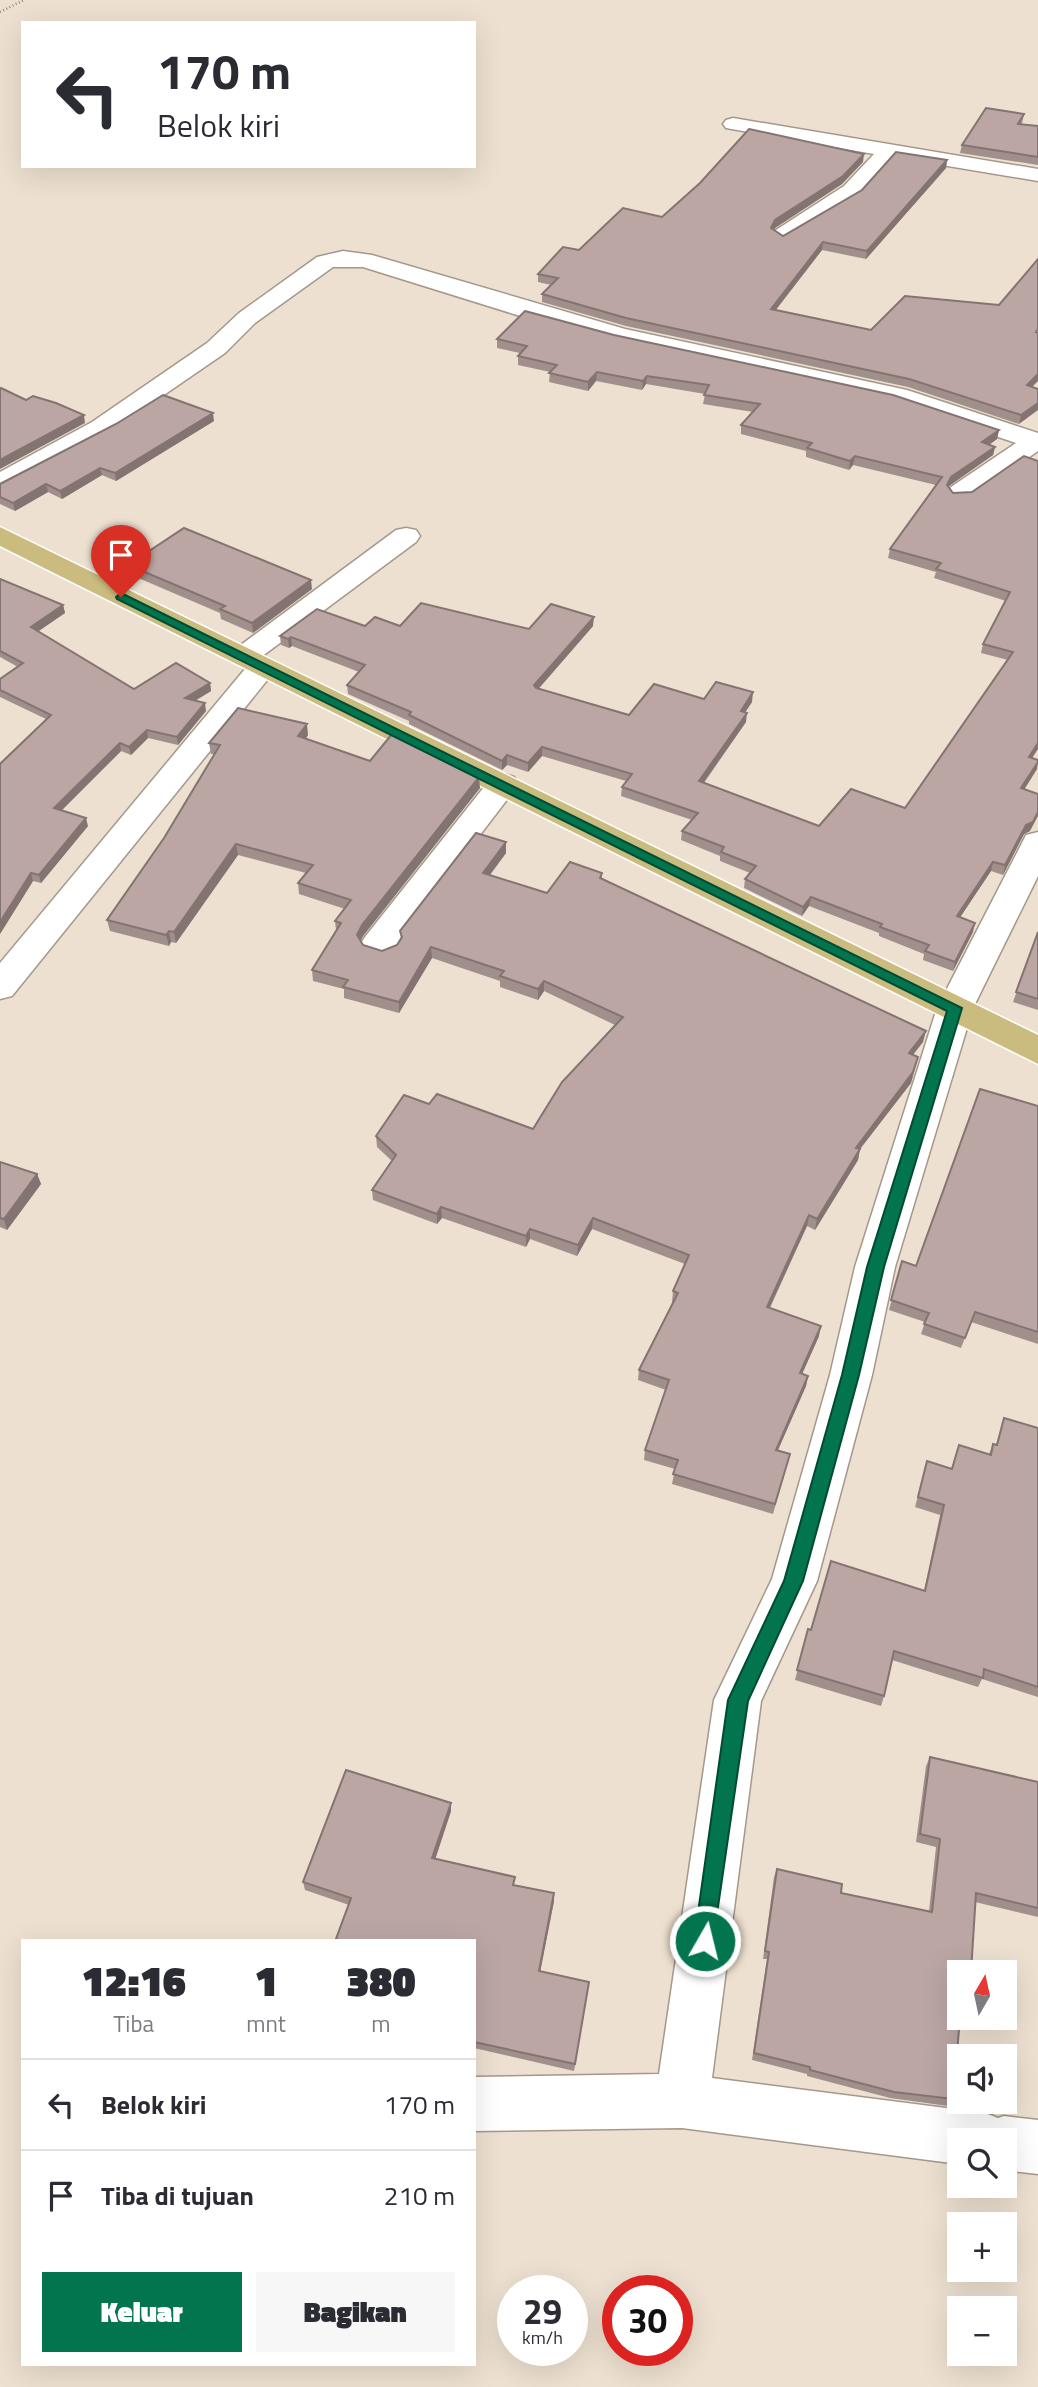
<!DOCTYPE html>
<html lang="id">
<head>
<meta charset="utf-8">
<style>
  :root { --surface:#fff; --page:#f7f7f7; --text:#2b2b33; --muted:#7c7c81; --line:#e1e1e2; --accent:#02744e }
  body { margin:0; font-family:"Titillium Web",sans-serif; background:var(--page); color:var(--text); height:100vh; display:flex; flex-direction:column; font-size:26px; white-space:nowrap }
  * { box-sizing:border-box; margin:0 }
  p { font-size:23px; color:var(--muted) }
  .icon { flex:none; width:38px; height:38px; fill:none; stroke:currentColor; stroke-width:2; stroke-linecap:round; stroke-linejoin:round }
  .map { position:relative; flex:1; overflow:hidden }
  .panel { position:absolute; left:21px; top:1939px; width:455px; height:427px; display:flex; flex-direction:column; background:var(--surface); border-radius:0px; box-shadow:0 7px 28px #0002 }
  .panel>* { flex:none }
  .hud { position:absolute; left:21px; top:21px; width:455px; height:147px; border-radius:0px; box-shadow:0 7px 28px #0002; background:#fff; color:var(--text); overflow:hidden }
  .needle { width:46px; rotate:9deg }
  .tools { position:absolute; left:947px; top:1960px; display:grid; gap:14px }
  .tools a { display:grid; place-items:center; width:70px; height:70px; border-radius:0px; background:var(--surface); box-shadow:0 7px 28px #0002; font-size:35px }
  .speed { position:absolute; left:497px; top:2275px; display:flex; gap:14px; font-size:35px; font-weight:700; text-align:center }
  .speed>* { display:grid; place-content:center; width:91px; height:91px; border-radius:50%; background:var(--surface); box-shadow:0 7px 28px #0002; line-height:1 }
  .speed small { font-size:18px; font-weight:400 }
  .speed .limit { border:10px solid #d22; background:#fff; color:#111 }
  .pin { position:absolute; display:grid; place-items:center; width:60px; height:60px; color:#fff; margin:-72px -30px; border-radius:50% 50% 50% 0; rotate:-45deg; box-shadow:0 0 7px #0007 }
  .pin .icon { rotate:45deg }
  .me { position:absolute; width:77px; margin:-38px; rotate:8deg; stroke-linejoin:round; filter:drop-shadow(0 0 5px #0008) }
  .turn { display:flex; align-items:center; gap:24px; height:147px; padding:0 21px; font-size:32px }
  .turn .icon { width:91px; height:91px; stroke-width:2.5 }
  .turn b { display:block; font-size:49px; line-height:60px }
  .eta { display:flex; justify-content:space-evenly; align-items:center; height:119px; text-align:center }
  .eta b { font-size:42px; font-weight:800; line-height:49px }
  .action { display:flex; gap:14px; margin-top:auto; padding:14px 21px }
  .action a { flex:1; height:80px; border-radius:0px; background:var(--accent); color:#fff; font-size:28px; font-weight:800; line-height:80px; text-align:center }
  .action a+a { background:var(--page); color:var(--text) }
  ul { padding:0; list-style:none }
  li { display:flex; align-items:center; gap:21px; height:91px; padding:0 21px; border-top:2px solid var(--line) }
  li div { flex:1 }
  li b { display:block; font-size:26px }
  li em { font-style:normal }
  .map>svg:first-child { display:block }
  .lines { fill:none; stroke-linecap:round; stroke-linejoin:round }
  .minor-casing { stroke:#a4988a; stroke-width:3 }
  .major-casing { stroke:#fff; stroke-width:3 }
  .path { stroke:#91887c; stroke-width:2.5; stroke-dasharray:1 2.5; stroke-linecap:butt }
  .minor { fill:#fff; fill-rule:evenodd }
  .major { fill:#cabb7e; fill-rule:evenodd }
  .wall { fill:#a18f8c }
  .shaded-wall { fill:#837472 }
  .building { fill:#bba6a3; stroke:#837472; stroke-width:2 }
  .route { fill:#02744e; stroke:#014b33; stroke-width:2 }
</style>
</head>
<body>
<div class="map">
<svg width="1038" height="2387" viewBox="0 0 1038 2387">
  <rect width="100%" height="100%" fill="#ede0d0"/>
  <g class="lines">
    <g class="minor-casing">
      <g id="minor">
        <path d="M733 118 1038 169V181L894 157 860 196 784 242 773 235 776 230 844 186 874 154 726 128 723 124 726 120Z"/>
        <path d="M343 251 372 255 625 329 907 390 1038 433V451L969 499H951L947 493 951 487 1016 443 892 401 614 341 517 315 363 267H333L255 323 225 353 110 432 0 491V472L92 422 207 343 239 313 317 257Z"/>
        <path d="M406 528 416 530 420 536 416 542 257 660 272 662 277 668 12 996 0 999V963L250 663 234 662 229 656 234 650 396 530Z"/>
        <path d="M503 774 514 777 519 784 398 942 401 947 396 955 384 959 365 953 360 945 365 937 492 777Z"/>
        <path d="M1038 832V876L973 1008 895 1267 872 1375 817 1581 761 1701 712 2078 985 2113 998 2118 1004 2116 1038 2120V2174L1004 2170V2140H959V2164L682 2128 474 2131V2077L659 2074 714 1700 772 1579 830 1375 855 1267 937 1008 1022 843 1026 835Z"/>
      </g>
    </g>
    <g class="major-casing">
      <path id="major" d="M0 527 1038 1035V1064L0 546Z"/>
    </g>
    <path class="path" d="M0 12 24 0"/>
    <use href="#minor" class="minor"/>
    <use href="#major" class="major"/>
  </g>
  <g class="wall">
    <path d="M1024 114 1022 124 1038 126V165L960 153 962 145Z"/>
    <path d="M947 160 946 168 866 259 822 250 776 310 1032 387 1019 424 908 387 626 326 542 302V294L551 285 538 282V274L579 250 662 217 863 162 842 184 775 228 774 229 783 236Z"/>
    <path d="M614 335 999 430 997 439 989 445 995 447 993 455 949 486 948 487 953 493 972 492 1024 456 1032 758 1037 769 1024 789 1030 831 1024 834 1003 875 991 871 960 917 973 932 953 971 923 960 924 954 879 936V933L809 906 802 916 744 888 745 879 750 873 720 861V856L681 840 682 831 692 820 621 796 622 787 626 781 542 756 528 772 507 765 502 770 409 724V721L348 694 347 685 359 672 292 646 289 648 281 645 280 636 365 626 529 629 593 626 539 688 629 715 704 699 752 702 745 712 746 722 704 783 819 826 905 808 1008 660 981 653 983 644 1006 601 934 578 936 572 888 558 890 549 936 485 853 465 849 470 806 457V451L741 434V425L753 412 703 404 705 394 646 384 642 390 596 381 588 391 549 382 550 372 518 365V356L520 353 497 348V339Z"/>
    <path d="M214 421 116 481 102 475 62 499 48 492 15 511 0 504V484Z"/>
    <path d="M128 565 312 589 253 633 221 619 220 613 129 574Z"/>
    <path d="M0 579 63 605 65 613 38 631 134 689 210 683 211 691 195 701 206 711 178 745 148 738 131 755 121 751 61 811 88 826 41 883 33 881 0 934 46 719 0 697V679L18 667 0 657Z"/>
    <path d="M308 735 306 739 370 761 480 788 363 936 360 941 363 945 382 951 397 945 401 940 400 931 506 842V853L490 875 547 893 602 873V878L923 1042 913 1055 915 1068 911 1083 860 1149 858 1160 815 1230 807 1226 770 1308 819 1336 802 1374 808 1376 806 1386 778 1450 790 1454 773 1514 672 1484 675 1469 644 1460 645 1450 666 1390 638 1380 639 1370 673 1302H672L673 1291 685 1264 592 1229 577 1256 530 1239 526 1247 442 1218 437 1224 373 1200 372 1190 392 1161 377 1147 376 1136 429 1104 533 1129 615 1025 544 991 538 1000 500 987V981L432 958 399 1013 344 998V989L313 981 312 970 336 930 335 921 345 909 299 894 298 883 306 873 238 855 176 943 171 942 169 946 110 931 107 920 164 838 215 754H211L209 743Z"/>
    <path d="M1038 932V1010L1013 1002Z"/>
    <path d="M1038 1106V1344L971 1322 961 1348 921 1334 925 1322 889 1310 902 1261 916 1266Z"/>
    <path d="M0 1162 37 1174 41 1184 7 1230 0 1227Z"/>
    <path d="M1004 1418 1038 1428V1697L982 1679 978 1687 892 1660 884 1696 881 1706 795 1680 808 1629 811 1630 924 1591 940 1515 915 1507 927 1461 951 1469 959 1445 989 1454 993 1444 996 1445Z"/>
    <path d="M930 1757 1038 1782V1917L975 1902 959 1972 953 2099 948 2106 890 2098 807 2076V2074L752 2060 767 1959H763L774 1877 777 1869 841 1893 929 1911 936 1847 916 1842 926 1766Z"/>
    <path d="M451 1803V1811L435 1859 515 1885 554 1893V1901L540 1971 588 1989 574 2071 474 2048V1941H337L336 1939 349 1905 305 1890 303 1882Z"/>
  </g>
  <g class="shaded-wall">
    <path d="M864 154 863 162 842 184 775 228 770 236 771 228 775 220Z"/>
    <path d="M947 160 946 168 866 259 867 251Z"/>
    <path d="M823 242 822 250 770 317 771 309Z"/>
    <path d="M597 372 596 381 588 391V382Z"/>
    <path d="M1038 374V381L1025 394 1027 385Z"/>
    <path d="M647 376 646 384 642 390 643 381Z"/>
    <path d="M1038 403V410L1019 424 1021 415Z"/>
    <path d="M213 413 214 421 116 481 115 473Z"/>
    <path d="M84 415 85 423 0 469V460Z"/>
    <path d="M999 430 997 439 980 451 982 442Z"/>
    <path d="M995 447 993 455 949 486 945 494 947 485 951 477Z"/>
    <path d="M855 456 853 465 849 470 850 461Z"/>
    <path d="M100 468 102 475 62 499 60 491Z"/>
    <path d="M46 484 48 492 15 511 13 503Z"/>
    <path d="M311 580 312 589 253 633 252 623Z"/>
    <path d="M63 605 65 613 33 635 31 627Z"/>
    <path d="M594 617 593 626 534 694V685Z"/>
    <path d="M291 637 292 646 289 648 288 639Z"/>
    <path d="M210 683 211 691 186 706 185 698Z"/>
    <path d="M753 692 752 702 740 720 741 711Z"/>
    <path d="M205 703 206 711 178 745 177 737Z"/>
    <path d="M747 713 746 722 698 790 699 781Z"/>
    <path d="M307 724 308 735 299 747 298 736Z"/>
    <path d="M147 730 148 738 131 755 129 747Z"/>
    <path d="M120 743 121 751 56 816 54 808Z"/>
    <path d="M1038 743V749L1027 766 1029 757Z"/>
    <path d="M542 747V756L528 772V763Z"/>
    <path d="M507 755V765L502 770V761Z"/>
    <path d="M1038 762 1037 769 1019 798 1021 788Z"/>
    <path d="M479 777 480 788 363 936 358 946 357 935 362 925Z"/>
    <path d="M1038 812V816L1030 831 1024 834 1003 875 1005 865 1026 825Z"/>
    <path d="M86 818 88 826 41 883 39 875Z"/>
    <path d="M506 842V853L483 884V873Z"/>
    <path d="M236 844 238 855 176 943 174 932Z"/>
    <path d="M993 862 991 871 955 925 957 916Z"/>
    <path d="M31 873 33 881 0 934V922Z"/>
    <path d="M811 897 809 906 802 916 803 907Z"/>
    <path d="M975 923 973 932 953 971 955 962Z"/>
    <path d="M169 931 171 942 169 946 166 935Z"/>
    <path d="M431 947 432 958 399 1013V1002Z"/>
    <path d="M544 981V991L538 1000V989Z"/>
    <path d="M926 1031 923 1042 906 1063 909 1053Z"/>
    <path d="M918 1057 911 1083 853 1158 856 1148Z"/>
    <path d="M860 1149 858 1160 815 1230 817 1219Z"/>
    <path d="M37 1174 41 1184 7 1230 4 1219Z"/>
    <path d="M441 1207 442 1218 437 1224V1214Z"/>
    <path d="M809 1215 807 1226 765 1317 767 1307Z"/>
    <path d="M593 1218 592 1229 577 1256 578 1245Z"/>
    <path d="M530 1229V1239L526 1247V1236Z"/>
    <path d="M821 1326 819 1336 798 1383 800 1373Z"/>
    <path d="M808 1376 806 1386 774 1459 776 1450Z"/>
    <path d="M451 1803V1811L433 1866 432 1858Z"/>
    <path d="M554 1893V1901L539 1978V1971Z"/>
  </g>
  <g class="building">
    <path d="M986 108 1024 114 1018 124 1038 126V157L962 145Z"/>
    <path d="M749 129 864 154 843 176 775 220 771 228 783 236 862 190 896 152 947 160 867 251 823 242 771 309 871 330 905 296 999 305 1038 259V329L1036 332 1038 333V374L1027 385 1038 389V403L1021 415 909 379 626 318 542 294 558 278 538 274 563 247 579 250 623 208 662 217 700 183Z"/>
    <path d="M525 311 614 335 893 395 999 430 982 442 995 447 951 477 947 485 953 493 972 492 1024 456 1038 461V743L1029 757 1038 760V762L1021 788 1038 794V812L1033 822 1026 825 1005 865 993 862 957 916 975 923 955 962 925 951 929 945 880 927 882 924 811 897 803 907 745 879 756 866 721 852 724 847 682 831 698 813 622 787 632 774 542 747 528 763 507 755 502 761 409 715 411 712 347 685 365 665 291 637 288 639 280 636 317 609 365 626 375 617 400 626 421 603 529 629 551 604 594 617 534 685 536 688 629 715 654 684 704 699 716 682 753 692 741 711 747 713 699 781 819 826 851 789 905 808 1013 652 983 644 1010 592 936 569 941 563 890 549 942 477 855 456 850 461 807 448 812 443 741 425 760 404 704 395 709 385 647 376 643 381 597 372 588 382 549 373 557 365 518 356 527 346 497 339Z"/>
    <path d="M1 388 26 400 33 396 56 403 84 415 0 460V389Z"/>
    <path d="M163 395 213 413 115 473 100 468 60 491 46 484 13 503 0 497V484L116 424Z"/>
    <path d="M184 528 311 580 252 623 220 609 225 606 128 565Z"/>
    <path d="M0 579 63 605 31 627 134 689 176 663 210 683 185 698 205 703 177 737 147 730 129 747 120 743 54 808 86 818 39 875 31 873 0 922V764L51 715 0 690V679L23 663 0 651Z"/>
    <path d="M238 708 307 724 298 736 370 761 392 734 479 777 362 925 357 935 363 945 382 951 397 945 402 937 400 931 476 833 506 842 483 873 547 893 570 862 602 873 600 878 926 1031 909 1053 918 1057 913 1072 856 1148 860 1149 817 1219 809 1215 767 1307 821 1326 800 1373 808 1376 776 1450 790 1454 775 1504 673 1474 678 1460 645 1450 669 1380 639 1370 678 1293 673 1291 689 1255 593 1218 578 1245 530 1229 526 1236 441 1207 437 1214 372 1190 396 1155 376 1136 404 1095 429 1104 437 1094 533 1129 562 1082 623 1017 544 981 538 989 500 976 504 971 431 947 399 1002 343 987 348 980 312 970 341 923 335 921 351 900 298 883 313 865 236 844 174 932 169 931 166 935 107 920 164 838 220 745 209 743Z"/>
    <path d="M1038 932V999L1016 992Z"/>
    <path d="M980 1089 1038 1106V1332L975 1312 965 1338 924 1324 929 1313 891 1300 902 1261 916 1266Z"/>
    <path d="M0 1162 37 1174 4 1219 0 1218Z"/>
    <path d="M1004 1418 1038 1428V1687L984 1669 983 1678 894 1651 884 1696 797 1670 808 1629 811 1630 831 1561 925 1591 944 1505 918 1497 927 1461 952 1469 959 1445 991 1455 993 1444 997 1445Z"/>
    <path d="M930 1757 1038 1782V1908L976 1893 971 1972H959V2018H960L953 2099 894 2092 810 2070V2067L754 2053 769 1952 765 1951 777 1869 842 1884 841 1893 932 1912 940 1839 920 1834Z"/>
    <path d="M346 1770 451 1803 432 1858 515 1877 513 1885 554 1893 539 1971 589 1982 575 2064 474 2042V1941H342L336 1939 351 1898 303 1882Z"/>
  </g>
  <path class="route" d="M121 593 962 1008 884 1267 859 1375 803 1581 748 1701 712 1948 705 1951 697 1948 694 1941 728 1700 784 1581 842 1375 867 1267 947 1011 117 599 116 597Z"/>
</svg>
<div class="tools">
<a><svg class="needle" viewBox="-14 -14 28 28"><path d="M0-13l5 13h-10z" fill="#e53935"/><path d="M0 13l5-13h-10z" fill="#7c7c81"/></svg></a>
<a><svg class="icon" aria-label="sound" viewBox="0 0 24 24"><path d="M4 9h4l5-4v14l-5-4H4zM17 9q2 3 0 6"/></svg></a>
<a><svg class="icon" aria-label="search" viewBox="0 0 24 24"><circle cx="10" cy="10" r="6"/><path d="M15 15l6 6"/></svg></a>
<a>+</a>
<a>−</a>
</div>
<div class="speed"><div>29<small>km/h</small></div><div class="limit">30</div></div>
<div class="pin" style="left:121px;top:597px;background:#d93025"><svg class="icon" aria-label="arrive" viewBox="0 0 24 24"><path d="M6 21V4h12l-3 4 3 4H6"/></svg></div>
<svg class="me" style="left:705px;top:1941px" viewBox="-20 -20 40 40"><circle r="17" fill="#02744e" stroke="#fff" stroke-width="3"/><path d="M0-11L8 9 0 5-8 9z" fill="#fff"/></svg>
<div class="hud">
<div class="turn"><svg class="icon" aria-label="left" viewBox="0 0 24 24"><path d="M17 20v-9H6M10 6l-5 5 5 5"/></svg><div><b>170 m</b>Belok kiri</div></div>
</div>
<section class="panel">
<div class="eta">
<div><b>12:16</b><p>Tiba</p></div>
<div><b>1</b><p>mnt</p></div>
<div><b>380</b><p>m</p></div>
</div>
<ul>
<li><svg class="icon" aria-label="left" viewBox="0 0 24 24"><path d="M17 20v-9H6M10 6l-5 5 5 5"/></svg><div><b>Belok kiri</b></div><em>170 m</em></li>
<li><svg class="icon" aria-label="arrive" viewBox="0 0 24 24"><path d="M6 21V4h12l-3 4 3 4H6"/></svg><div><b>Tiba di tujuan</b></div><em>210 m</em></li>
</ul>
<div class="action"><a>Keluar</a><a>Bagikan</a></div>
</section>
</div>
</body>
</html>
